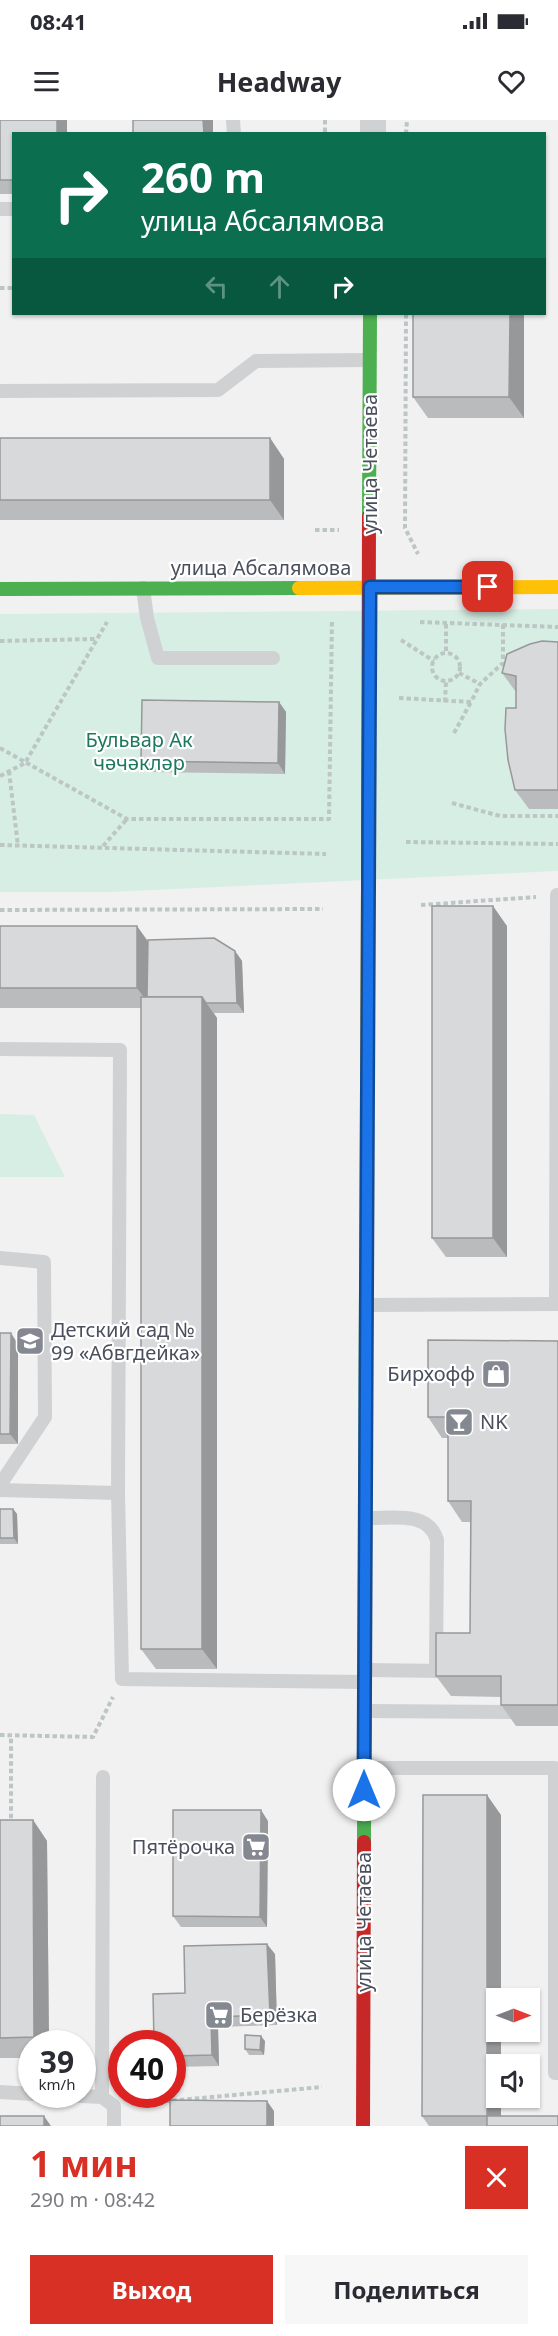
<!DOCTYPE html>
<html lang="ru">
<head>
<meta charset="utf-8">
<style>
  :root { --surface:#fff; --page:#f7f7f7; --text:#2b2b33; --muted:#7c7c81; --accent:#d93025 }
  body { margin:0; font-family:"Noto Sans",sans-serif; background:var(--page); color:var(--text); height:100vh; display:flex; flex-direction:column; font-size:22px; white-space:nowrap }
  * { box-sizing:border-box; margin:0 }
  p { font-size:20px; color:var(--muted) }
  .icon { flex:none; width:33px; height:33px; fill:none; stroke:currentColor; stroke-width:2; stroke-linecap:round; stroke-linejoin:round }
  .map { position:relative; height:2006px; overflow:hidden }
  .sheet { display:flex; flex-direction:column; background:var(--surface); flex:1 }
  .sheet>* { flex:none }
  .hud { position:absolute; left:12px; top:12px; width:534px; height:183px; border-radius:0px; box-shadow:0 2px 4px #0004; background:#0b6e4f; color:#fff; overflow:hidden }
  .needle { width:39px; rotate:90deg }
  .buttons { position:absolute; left:486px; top:1868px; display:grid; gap:12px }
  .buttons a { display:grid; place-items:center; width:54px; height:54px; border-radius:0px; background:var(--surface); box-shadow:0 2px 4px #0004; font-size:30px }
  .speed { position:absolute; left:18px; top:1910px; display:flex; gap:12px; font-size:30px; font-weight:700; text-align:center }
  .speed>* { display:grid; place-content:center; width:78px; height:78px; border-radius:50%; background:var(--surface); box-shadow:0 2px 4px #0004; line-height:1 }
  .speed small { font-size:15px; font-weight:400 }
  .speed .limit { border:9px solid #d22; background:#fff; color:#111 }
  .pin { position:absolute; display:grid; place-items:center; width:51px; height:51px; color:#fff; margin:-26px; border-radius:12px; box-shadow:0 3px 9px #0006 }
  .me { position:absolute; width:66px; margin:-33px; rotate:0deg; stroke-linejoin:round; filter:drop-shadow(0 0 4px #0008) }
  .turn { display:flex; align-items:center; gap:21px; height:126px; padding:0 30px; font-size:27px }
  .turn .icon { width:78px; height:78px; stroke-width:2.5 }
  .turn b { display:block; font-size:42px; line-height:51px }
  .lanes { display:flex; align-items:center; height:57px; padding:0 30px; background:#0003; justify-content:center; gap:30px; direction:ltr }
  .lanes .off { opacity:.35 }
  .round { display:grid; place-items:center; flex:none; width:63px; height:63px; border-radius:0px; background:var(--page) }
  .head { display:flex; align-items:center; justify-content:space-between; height:102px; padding:0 30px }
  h1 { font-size:36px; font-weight:700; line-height:45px; color:var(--accent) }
  .action { display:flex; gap:12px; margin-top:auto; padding:12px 30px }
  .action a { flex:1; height:69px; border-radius:0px; background:var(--accent); color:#fff; font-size:24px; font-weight:700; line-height:69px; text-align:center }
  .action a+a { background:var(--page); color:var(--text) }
  .status { display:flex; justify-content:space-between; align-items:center; height:42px; padding:0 30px; background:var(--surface); direction:ltr }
  .status svg { height:16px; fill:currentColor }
  header { display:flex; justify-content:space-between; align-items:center; height:78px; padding:0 30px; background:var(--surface); font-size:27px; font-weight:700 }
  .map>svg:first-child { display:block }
  .green { fill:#d7eee4 }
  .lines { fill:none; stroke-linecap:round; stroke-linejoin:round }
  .path { stroke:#bbc6c5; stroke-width:4; stroke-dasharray:4.5 3; stroke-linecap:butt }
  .lane { stroke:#cfd1d3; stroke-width:14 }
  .street { stroke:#cfd1d3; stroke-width:26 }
  .fast { stroke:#4caf50; stroke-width:14 }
  .slow { stroke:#ffc107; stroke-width:14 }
  .jam { stroke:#c62828; stroke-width:14 }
  .wall { fill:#babbbc }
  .shaded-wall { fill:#979899 }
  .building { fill:#d8d9db; stroke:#979899; stroke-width:1.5 }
  .route-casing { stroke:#114b97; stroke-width:15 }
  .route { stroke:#1a73e8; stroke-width:10 }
  .labels { text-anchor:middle; stroke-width:4.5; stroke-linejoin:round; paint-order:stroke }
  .street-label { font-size:20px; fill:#494f5c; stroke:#fff }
  .park-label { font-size:20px; fill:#1d795b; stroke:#fff }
  .poi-label { font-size:20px; fill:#494f5c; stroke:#fff; text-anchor:start }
</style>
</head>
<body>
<div class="status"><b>08:41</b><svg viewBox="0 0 49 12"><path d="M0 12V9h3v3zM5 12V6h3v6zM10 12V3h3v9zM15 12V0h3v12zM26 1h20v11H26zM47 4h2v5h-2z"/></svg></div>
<header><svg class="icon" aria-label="menu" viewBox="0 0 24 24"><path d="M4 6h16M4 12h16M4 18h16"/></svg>Headway<svg class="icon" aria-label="heart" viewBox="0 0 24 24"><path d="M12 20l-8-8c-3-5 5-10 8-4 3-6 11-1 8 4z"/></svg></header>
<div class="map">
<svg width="558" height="2006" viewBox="0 0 558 2006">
  <rect width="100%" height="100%" fill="#f1f1f1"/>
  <g class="green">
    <path d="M558 489V751L110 772H0V494Z"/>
    <path d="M0 994 34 995 65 1057H0Z"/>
  </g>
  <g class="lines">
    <g class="path">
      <path d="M325 0V14"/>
      <path d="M406 14 407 0"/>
      <path d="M0 168H14"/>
      <path d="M406 194 405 408 418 434"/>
      <path d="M315 410H339"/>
      <path d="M420 502 558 507"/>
      <path d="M446 504V533"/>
      <path d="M401 520 434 541"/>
      <path d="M0 521 95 519"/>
      <circle cx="446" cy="547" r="14"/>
      <path d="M459 553 480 564"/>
      <path d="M399 578 471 582 480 564 503 543V504"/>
      <path d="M445 582 446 561"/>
      <path d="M454 613 471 582"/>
      <path d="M0 628 127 699H329L332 499"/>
      <path d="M9 651 18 726"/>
      <path d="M0 656 25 643 107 502"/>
      <path d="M452 683 500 696H558"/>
      <path d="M406 722 558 724"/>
      <path d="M0 725 326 734"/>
      <path d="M103 726 127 699"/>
      <path d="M421 785 536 777"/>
      <path d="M0 790 323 789"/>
      <path d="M0 1615 93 1617 113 1577"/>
      <path d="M0 1704 11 1702V1616"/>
      <path d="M135 1984 322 1967"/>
    </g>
    <g class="lane">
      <path d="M233 0 234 14"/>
      <path d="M0 89H14"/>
      <path d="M0 271 218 270 256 241 369 240"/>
      <path d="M143 468 147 498 158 538H273"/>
      <path d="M0 929 120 930 118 1373 122 1559 365 1562"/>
      <path d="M0 1138 44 1142 45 1297 0 1365"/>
      <path d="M556 1184 557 775"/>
      <path d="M367 1185 558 1184"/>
      <path d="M0 1370 118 1373"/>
      <path d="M366 1398C391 1399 428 1390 437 1420L436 1551"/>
      <path d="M366 1550 445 1551"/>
      <path d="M365 1591 516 1592"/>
      <path d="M365 1648H555V1953H558"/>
      <path d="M0 1972 32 1974"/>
      <path d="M39 1974 102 1977 114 1986V2006"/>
      <path d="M102 1977 103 1657"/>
    </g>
    <path class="street" d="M373 14V0"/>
    <g class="fast">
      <path d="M369 396 370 194"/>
      <path d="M0 469 299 468"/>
      <path d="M364 1722 366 1169"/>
    </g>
    <g class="slow">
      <path d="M299 468 558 467"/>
      <path d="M366 1169 368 770"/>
    </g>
    <g class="jam">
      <path d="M368 770 369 396"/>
      <path d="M363 2006 364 1722"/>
    </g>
  </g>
  <g class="wall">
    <path d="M0 0H67V14H14V74H0Z"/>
    <path d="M524 194V298H428L413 277Z"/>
    <path d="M0 318H270L284 339V400H0Z"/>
    <path d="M558 522V689H529L515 670 516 572 502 553Z"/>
    <path d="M279 582 286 592 285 654 148 652 141 641Z"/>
    <path d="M0 806 235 831 242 841 244 893H214L217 898V1549H156L141 1529V888H0Z"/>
    <path d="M507 806V1137H446L432 1118Z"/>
    <path d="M0 1213 18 1224V1324H0Z"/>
    <path d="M558 1221V1606H516L501 1585V1577L451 1576 436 1556 470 1513 471 1402H462L448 1381V1318H442L428 1297Z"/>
    <path d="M0 1389H13L17 1394 18 1424H0Z"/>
    <path d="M501 1695V1996L558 2006H429L422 1996Z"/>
    <path d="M0 1700H33L47 1721 49 1923H32V1938H0Z"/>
    <path d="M268 1701 267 1807H181L173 1796Z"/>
    <path d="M275 1834 277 1905 218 1907 219 1946 172 1947V1923L185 1873Z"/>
    <path d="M265 1921 264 1935H249L245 1929Z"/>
  </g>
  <g class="shaded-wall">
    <rect x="57" y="0" width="10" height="14"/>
    <path d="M203 0H213V14H204Z"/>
    <path d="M510 194H524V298L509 277Z"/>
    <path d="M270 318 284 339V400L270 380Z"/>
    <path d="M279 582 286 592 285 654 278 643Z"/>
    <path d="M493 786 507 806V1137L493 1118Z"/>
    <path d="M137 806 152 827 149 884 137 868Z"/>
    <path d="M235 831 242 841 244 893 237 883Z"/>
    <path d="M202 877 217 898V1549L202 1529Z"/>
    <path d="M11 1213 18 1224V1324L10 1314Z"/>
    <path d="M13 1389 17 1394 18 1424 14 1418Z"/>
    <path d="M487 1675 501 1695V1878H496V1911H501V1944H496V1977H501V2006L487 1996Z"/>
    <path d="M261 1690 268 1701 267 1807 260 1797Z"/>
    <path d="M33 1700 47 1721 49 1923H38L34 1917Z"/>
    <path d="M267 1824 275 1834 277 1905 270 1895Z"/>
    <path d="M211 1897 218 1907 219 1946 212 1935Z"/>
    <path d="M261 1916 265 1921 264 1935 260 1930Z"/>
    <path d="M267 1981 274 1991V2006H267Z"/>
    <path d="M44 1996 51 2006H44Z"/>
  </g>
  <g class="building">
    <path d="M0 0H57V14H14V60H0Z"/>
    <path d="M133 0H203L204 14H133Z"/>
    <path d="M413 194H510L509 277H413Z"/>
    <rect x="0" y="318" width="270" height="62"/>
    <path d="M542 521 558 522V670H515L508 640 505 609 506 588H516V556L502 553 507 534 530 524Z"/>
    <path d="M142 580 279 582 278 643 141 641Z"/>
    <rect x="432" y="786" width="61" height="332"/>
    <rect x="0" y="806" width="137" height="62"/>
    <path d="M214 818 235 831 237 883H206L202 877H147L148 820Z"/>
    <rect x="141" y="877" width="61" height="652"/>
    <path d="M0 1213H11L10 1314H0Z"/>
    <path d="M428 1220 558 1221V1585H501V1556H436V1513H470L471 1381H448V1297H428Z"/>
    <path d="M0 1389H13L14 1418H0Z"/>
    <path d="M423 1675H487V1996H422Z"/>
    <path d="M173 1690H261L260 1797 173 1796Z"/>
    <path d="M0 1700H33L34 1917 0 1918Z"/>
    <path d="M267 1824 270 1895 211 1897 212 1935 172 1936V1923H154L153 1874 185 1873 184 1826Z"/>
    <path d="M245 1915 261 1916 260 1930 245 1929Z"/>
    <path d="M170 1980 267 1981V2006H170Z"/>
    <rect x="0" y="1996" width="44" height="10"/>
    <rect x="487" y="1996" width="71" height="10"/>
  </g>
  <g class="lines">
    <g class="route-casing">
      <path id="route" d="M364 1670 370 467H488"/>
    </g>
    <use href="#route" class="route"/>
  </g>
  <defs>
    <g id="school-square" transform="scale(1.5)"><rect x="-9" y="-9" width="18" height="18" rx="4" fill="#848890" stroke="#fff"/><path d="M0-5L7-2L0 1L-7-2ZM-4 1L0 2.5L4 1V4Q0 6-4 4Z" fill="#fff"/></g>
    <g id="shop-square" transform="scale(1.5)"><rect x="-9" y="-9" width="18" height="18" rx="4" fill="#848890" stroke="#fff"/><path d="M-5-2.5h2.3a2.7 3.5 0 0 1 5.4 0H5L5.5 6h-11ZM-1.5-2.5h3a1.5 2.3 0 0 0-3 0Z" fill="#fff"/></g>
    <g id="bar-square" transform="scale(1.5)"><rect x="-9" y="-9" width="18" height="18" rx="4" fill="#848890" stroke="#fff"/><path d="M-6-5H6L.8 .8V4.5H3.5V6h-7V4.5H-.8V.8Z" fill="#fff"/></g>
    <g id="supermarket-square" transform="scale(1.5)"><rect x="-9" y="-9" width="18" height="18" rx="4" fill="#848890" stroke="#fff"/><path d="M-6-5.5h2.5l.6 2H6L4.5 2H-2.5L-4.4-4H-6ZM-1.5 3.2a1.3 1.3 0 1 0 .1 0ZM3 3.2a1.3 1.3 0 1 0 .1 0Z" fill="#fff"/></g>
  </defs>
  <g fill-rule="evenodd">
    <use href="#school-square" x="30" y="1221"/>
    <use href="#shop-square" x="496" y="1254"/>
    <use href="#bar-square" x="459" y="1302"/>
    <use href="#supermarket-square" x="256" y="1727"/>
    <use href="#supermarket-square" x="219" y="1895"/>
  </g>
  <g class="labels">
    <g class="street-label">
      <text transform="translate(370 344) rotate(-90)" y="7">улица Четаева</text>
      <text x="261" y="455">улица Абсалямова</text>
      <text transform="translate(364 1802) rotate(-90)" y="7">улица Четаева</text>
    </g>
    <g class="park-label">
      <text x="139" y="627">Бульвар Ак<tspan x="139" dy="23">чәчәкләр</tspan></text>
    </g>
    <g class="poi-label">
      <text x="51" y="1217">Детский сад №<tspan x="51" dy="23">99 «Абвгдейка»</tspan></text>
      <text x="475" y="1261" text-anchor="end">Бирхофф</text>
      <text x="480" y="1309">NK</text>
      <text x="235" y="1734" text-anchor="end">Пятёрочка</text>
      <text x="240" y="1902">Берёзка</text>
    </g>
  </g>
</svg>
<div class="buttons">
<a><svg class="needle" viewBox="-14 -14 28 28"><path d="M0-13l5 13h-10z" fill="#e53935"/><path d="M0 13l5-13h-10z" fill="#7c7c81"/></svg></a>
<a><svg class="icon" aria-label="sound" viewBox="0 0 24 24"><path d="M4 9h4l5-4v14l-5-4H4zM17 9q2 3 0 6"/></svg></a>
</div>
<div class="speed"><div>39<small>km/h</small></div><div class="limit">40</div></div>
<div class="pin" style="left:488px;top:467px;background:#d93025"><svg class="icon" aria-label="arrive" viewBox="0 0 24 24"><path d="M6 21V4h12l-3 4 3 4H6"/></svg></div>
<svg class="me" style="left:364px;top:1670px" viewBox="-20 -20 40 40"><circle r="19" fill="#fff"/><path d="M0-13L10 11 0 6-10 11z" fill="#1a73e8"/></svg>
<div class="hud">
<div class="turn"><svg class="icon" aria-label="right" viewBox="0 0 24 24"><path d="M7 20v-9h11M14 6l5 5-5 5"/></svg><div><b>260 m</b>улица Абсалямова</div></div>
<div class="lanes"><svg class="icon off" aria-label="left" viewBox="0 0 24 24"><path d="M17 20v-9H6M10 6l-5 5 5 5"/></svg><svg class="icon off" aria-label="ahead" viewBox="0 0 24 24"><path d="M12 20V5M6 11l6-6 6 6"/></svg><svg class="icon" aria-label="right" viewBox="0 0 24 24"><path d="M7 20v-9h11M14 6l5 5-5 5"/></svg></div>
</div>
</div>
<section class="sheet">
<div class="head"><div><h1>1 мин</h1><p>290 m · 08:42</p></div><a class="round" style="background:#d93025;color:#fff"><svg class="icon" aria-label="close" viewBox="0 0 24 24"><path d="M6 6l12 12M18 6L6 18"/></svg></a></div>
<div class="action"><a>Выход</a><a>Поделиться</a></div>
</section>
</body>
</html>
